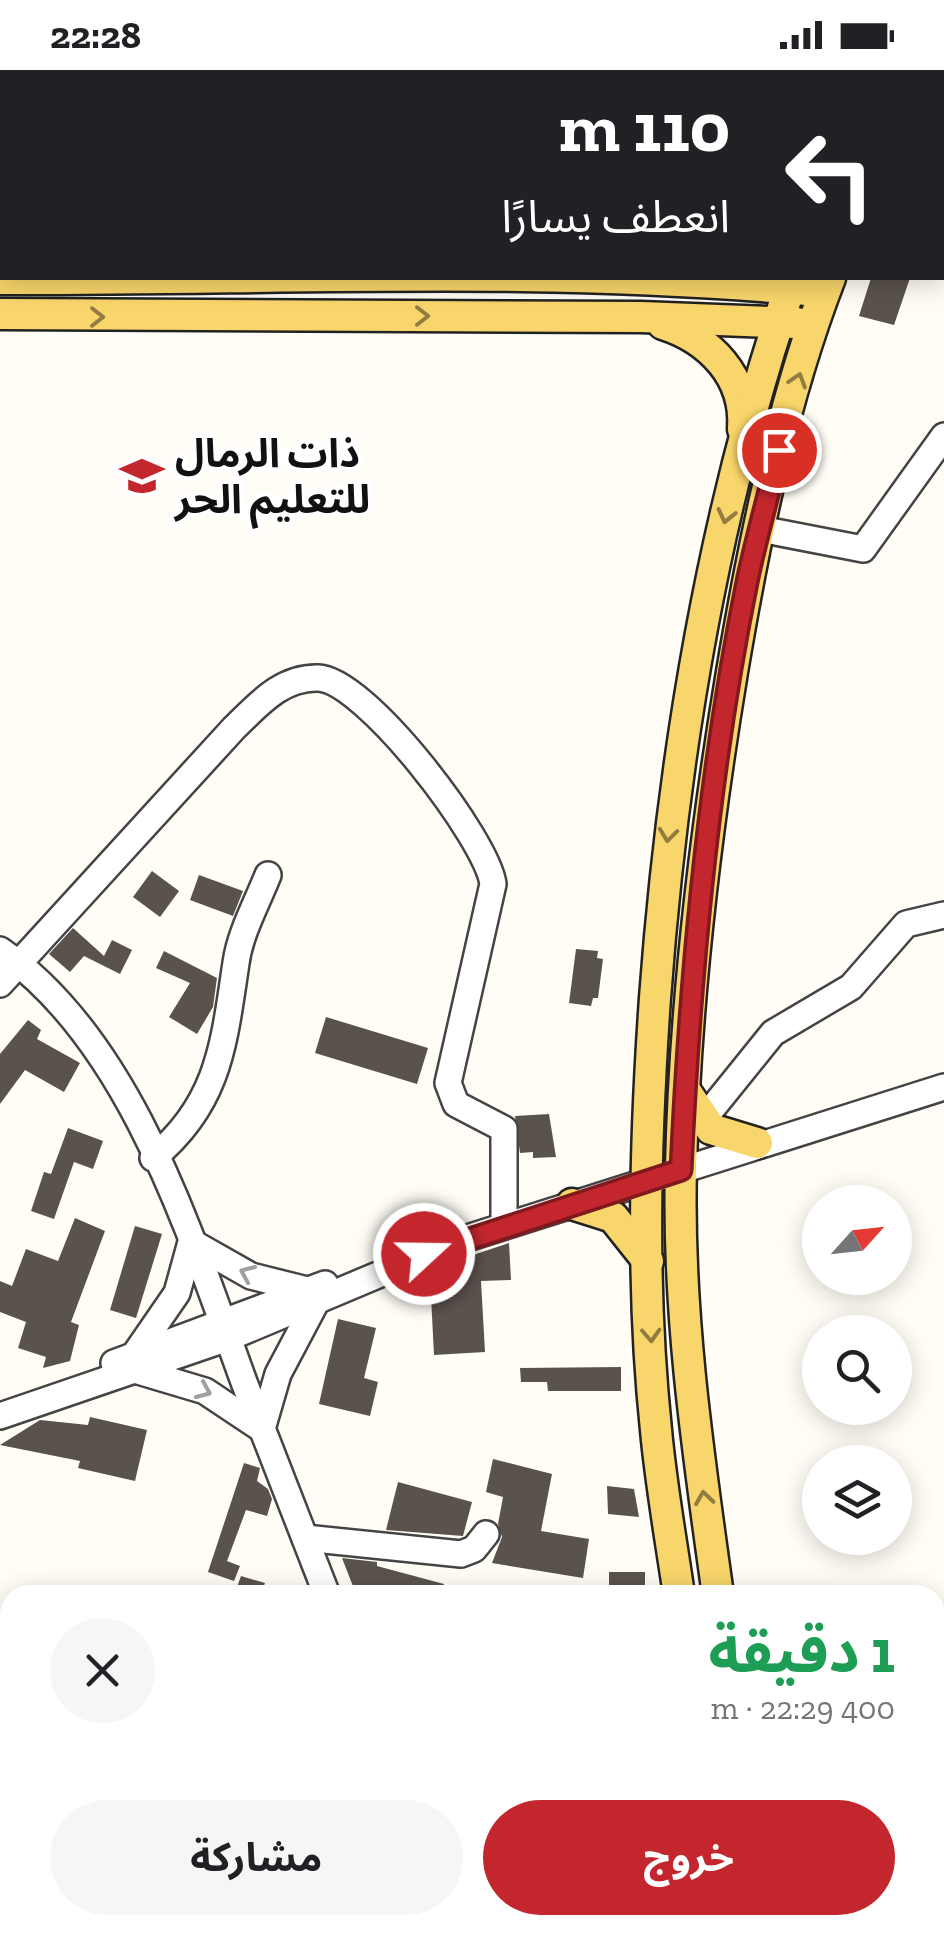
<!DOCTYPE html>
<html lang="ar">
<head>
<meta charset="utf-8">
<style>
  :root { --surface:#fff; --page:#f6f6f6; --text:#202124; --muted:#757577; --accent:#c4262e }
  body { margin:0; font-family:"Zilla Slab","Noto Sans Arabic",serif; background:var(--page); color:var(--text); direction:rtl; height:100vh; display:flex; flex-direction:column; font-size:38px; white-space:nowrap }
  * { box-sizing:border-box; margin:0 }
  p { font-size:32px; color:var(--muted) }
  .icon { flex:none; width:55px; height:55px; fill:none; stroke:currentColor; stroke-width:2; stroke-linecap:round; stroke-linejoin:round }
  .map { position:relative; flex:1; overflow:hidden; direction:ltr }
  .panel { position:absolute; left:0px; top:1515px; width:945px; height:350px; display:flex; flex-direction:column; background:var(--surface); border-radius:30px 30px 0 0; box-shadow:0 5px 25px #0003; direction:rtl }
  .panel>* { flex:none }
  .banner { position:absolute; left:0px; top:0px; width:945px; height:210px; box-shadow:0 5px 25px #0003; direction:rtl; background:#202124; color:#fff; overflow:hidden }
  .needle { width:65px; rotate:63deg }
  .buttons { position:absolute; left:802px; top:1115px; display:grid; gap:20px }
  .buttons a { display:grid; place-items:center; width:110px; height:110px; border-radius:50%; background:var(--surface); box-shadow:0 5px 25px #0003; font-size:50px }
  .pin { position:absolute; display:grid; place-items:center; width:85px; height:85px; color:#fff; margin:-42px; border:5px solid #fff; border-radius:50%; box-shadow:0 2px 10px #0007 }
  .me { position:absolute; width:110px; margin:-55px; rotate:69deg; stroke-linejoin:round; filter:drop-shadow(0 0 8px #0008) }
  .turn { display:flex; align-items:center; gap:35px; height:210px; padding:0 50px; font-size:45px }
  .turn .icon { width:130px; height:130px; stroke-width:2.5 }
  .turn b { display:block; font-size:70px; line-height:85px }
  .round { display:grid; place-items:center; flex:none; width:105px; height:105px; border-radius:52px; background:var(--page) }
  .summary { display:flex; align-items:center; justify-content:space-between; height:170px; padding:0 50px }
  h1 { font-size:60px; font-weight:700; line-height:75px; color:#1e9e55 }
  .button { display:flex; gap:20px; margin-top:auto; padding:20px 50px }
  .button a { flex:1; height:115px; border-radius:60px; background:var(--accent); color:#fff; font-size:40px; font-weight:700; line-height:115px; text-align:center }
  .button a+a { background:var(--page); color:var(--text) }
  .status { display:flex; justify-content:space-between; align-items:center; height:70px; padding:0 50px; background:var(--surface); direction:ltr }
  .status svg { height:28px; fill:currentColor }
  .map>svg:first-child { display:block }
  .building { fill:#5a524d }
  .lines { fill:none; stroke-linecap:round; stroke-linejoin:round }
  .minor-casing { stroke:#444; stroke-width:30 }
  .major-casing { stroke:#222; stroke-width:35 }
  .minor { stroke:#fff; stroke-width:25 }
  .major { stroke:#f9d66b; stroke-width:30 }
  .oneway { stroke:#917d42 }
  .oneway2 { stroke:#a0a0a0 }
  .route-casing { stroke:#7f191e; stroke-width:25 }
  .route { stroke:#c4262e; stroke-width:18 }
  .labels { text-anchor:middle; stroke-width:10; stroke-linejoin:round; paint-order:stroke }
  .poi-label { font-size:40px; font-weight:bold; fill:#111; stroke:#fff; text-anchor:start }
</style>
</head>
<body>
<div class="status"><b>22:28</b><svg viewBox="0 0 49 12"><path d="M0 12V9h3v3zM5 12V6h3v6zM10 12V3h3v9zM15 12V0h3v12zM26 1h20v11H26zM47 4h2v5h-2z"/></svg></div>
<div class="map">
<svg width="944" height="1865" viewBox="0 0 944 1865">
  <rect width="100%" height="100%" fill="#fffdf5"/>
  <g class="building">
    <path d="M871 208H910L894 255 859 246Z"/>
    <path d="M152 801 179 821 160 847 133 827Z"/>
    <path d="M199 805 243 821 233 846 190 830Z"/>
    <path d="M73 858 104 886 112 870 132 880 120 904 84 886 70 902 49 884Z"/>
    <path d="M576 879 598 881 597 888 603 889 598 928H593L591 936 569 933Z"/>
    <path d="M164 881 217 908 213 937 197 964 169 947 190 913 156 898Z"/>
    <path d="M326 947 428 978 417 1014 315 983Z"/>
    <path d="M28 950 41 960 37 969 80 993 64 1022 25 1000 0 1034V984Z"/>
    <path d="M549 1044 556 1087 533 1088V1082L520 1083 515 1046Z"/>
    <path d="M68 1058 103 1071 93 1099 74 1092 54 1149 31 1141 44 1102 51 1104Z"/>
    <path d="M75 1148 105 1161 71 1252 79 1255 70 1291 43 1298 46 1287 18 1278 26 1252 0 1242V1211L12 1216 26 1179 58 1191Z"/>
    <path d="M135 1156 162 1164 136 1248 110 1240Z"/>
    <path d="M509 1173 511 1210 481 1211 485 1282 434 1285 430 1207 449 1206V1193Z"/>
    <path d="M338 1249 376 1258 364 1308 378 1312 370 1346 319 1334Z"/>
    <path d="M621 1297V1321H548L547 1312H521L520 1298Z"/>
    <path d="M90 1347 147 1360 135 1411 78 1398 80 1391 0 1375 40 1350 88 1355Z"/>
    <path d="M493 1389 552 1404 541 1461 589 1469 583 1508 492 1493 502 1467 498 1454 503 1427 486 1422Z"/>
    <path d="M244 1393 260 1398 257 1411 268 1419 272 1429 267 1446 246 1440 227 1491 240 1496 234 1511 208 1502Z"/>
    <path d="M398 1412 472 1432 463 1466 386 1460Z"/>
    <path d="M607 1416 634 1419 639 1447 608 1444Z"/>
    <path d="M342 1488 377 1492V1496L444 1514 441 1525 356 1524Z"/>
    <rect x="609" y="1502" width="36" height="23"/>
    <path d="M241 1506 265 1513 260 1525 236 1520Z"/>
  </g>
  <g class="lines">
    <g class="minor-casing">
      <g id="minor">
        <path d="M232 0 233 2"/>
        <path d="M760 459 863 479 944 366"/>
        <path d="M0 880C132 971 191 1167 244 1312 271 1383 299 1454 327 1525"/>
        <path d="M0 914 234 658C258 635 281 607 318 608 365 609 487 769 493 814L448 1013 456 1034 504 1059V1156"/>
        <path d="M702 1051 773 963 851 917 906 854 944 845"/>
        <path d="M153 1088C220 1033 224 972 236 893 240 863 257 833 268 805"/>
        <path d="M135 1284 177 1223 191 1172 251 1206 303 1219"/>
        <path d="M114 1293 325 1214"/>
        <path d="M138 1301 205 1321 262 1359 278 1304 315 1234"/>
        <path d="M0 1346 228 1268 461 1170 944 1017"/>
        <path d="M305 1468 461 1484 474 1479 486 1464"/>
        <path d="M0 1567 10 1570"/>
        <path d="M0 1822 10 1824"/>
        <path d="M459 1855 462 1865"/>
        <path d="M23 1865 27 1855"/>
      </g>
    </g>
    <g class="major-casing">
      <g id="major">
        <path d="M869 2 870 0"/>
        <path d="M912 2 913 0"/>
        <path d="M0 209C268 210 540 195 807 220"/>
        <path d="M0 244 641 247 797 253"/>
        <path d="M663 254C710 269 747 307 743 359"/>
        <path d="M686 1022 711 1059 757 1073"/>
        <path d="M572 1134 613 1147 648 1191"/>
        <path d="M679 1525C671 1470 661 1415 656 1360 641 1217 645 1071 655 928 673 684 713 440 793 208"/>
        <path d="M718 1525C698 1383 677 1241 681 1097 685 932 705 765 732 602 754 471 782 332 830 208"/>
        <path d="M745 1855 747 1865"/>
        <path d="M782 1855 784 1865"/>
      </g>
    </g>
    <use href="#minor" class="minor"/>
    <use href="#major" class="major"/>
  </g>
  <defs><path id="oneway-chevron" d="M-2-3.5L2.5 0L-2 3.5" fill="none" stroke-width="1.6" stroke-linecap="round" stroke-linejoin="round" transform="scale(2.5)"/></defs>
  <g class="oneway">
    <use href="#oneway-chevron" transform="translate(422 246)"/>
    <use href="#oneway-chevron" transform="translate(97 247)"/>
    <use href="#oneway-chevron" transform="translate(798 310) rotate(-73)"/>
    <use href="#oneway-chevron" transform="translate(726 446) rotate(103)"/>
    <use href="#oneway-chevron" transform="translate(668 765) rotate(97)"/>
    <use href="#oneway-chevron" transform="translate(651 1265) rotate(87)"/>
    <use href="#oneway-chevron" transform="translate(704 1428) rotate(-98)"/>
  </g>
  <g class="oneway2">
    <use href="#oneway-chevron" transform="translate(247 1203) rotate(-156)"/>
    <use href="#oneway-chevron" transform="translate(204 1321) rotate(24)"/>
  </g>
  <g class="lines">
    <g class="route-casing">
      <path id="route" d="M424 1184 681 1100C690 904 708 705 747 512 756 468 769 424 779 380"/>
    </g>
    <use href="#route" class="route"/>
  </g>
  <defs>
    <g id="school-bare" transform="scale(3.45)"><path d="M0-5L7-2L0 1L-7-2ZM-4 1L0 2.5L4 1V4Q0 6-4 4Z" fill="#c4262e" stroke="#fff" stroke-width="2.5" paint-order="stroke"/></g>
  </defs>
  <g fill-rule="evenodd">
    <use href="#school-bare" x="142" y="406"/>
  </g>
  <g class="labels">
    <g class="poi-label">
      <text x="175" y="397">ذات الرمال<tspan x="175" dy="46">للتعليم الحر</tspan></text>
    </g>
  </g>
</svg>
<div class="buttons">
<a><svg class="needle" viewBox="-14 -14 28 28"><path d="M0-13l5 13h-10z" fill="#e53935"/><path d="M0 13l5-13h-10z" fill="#757577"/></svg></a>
<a><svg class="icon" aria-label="search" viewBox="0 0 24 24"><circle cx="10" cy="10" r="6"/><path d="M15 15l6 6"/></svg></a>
<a><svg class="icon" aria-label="layers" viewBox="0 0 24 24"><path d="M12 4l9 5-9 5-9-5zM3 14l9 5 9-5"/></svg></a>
</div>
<div class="pin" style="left:779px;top:380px;background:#d93025"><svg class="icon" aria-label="arrive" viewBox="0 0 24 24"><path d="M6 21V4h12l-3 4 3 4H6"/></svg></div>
<svg class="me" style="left:424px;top:1184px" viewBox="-20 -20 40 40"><circle r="17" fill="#c4262e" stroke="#fff" stroke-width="3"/><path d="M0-11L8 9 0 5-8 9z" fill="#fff"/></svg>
<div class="banner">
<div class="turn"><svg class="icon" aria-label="left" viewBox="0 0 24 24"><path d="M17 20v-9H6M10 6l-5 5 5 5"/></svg><div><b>110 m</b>انعطف يسارًا</div></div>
</div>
<section class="panel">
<div class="summary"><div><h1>1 دقيقة</h1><p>400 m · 22:29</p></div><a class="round"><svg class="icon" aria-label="close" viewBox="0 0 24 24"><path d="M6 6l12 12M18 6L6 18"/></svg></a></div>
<div class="button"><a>خروج</a><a>مشاركة</a></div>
</section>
</div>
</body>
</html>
